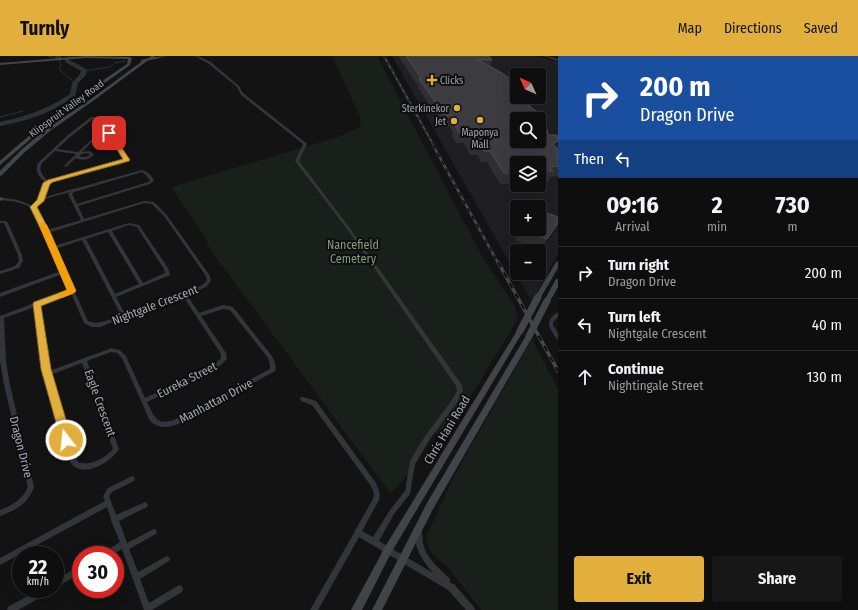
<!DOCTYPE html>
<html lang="en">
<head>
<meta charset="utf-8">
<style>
  :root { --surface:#0e0e0f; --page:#171718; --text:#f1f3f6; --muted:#9b9c9e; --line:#2e2e2f; --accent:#e2ae3c }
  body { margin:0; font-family:"Fira Sans Condensed",sans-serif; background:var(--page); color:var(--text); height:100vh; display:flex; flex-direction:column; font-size:15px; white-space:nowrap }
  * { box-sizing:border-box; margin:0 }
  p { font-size:13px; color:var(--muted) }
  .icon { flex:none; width:22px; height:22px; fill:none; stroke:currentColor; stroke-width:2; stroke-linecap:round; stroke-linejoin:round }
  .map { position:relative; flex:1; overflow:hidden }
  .panel { display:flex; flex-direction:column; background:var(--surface); width:300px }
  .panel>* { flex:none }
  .banner { background:#1a4fa0; color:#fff; overflow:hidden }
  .needle { width:26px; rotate:315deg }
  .buttons { position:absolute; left:510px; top:12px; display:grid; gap:8px }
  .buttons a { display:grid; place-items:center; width:36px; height:36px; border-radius:4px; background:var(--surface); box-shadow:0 4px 16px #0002,0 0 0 1px var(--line); font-size:20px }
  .speed { position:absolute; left:12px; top:490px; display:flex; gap:8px; font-size:20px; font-weight:700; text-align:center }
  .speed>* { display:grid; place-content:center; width:52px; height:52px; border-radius:50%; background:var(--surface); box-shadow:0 4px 16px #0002,0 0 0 1px var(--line); line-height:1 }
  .speed small { font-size:10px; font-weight:400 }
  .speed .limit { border:6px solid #d22; background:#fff; color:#111 }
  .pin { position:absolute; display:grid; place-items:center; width:34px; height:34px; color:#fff; margin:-17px; border-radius:8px; box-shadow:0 2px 6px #0006 }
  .me { position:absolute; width:44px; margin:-22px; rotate:344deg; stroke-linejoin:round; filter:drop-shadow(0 0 3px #0008) }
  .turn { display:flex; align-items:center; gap:14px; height:84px; padding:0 16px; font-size:18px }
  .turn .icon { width:52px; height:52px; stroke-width:2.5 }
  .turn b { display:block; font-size:28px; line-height:34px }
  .then { display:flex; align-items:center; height:38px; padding:0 16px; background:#0003; gap:8px; font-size:15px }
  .eta { display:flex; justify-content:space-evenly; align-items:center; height:68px; text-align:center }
  .eta b { font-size:24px; font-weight:700; line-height:28px }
  .button { display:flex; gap:8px; margin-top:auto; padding:8px 16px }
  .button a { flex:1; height:46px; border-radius:4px; background:var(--accent); color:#111; font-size:16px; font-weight:700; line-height:46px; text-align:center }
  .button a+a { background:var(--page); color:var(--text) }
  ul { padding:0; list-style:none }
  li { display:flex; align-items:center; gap:12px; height:52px; padding:0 16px; border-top:1px solid var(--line) }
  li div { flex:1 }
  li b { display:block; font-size:15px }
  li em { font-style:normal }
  header { display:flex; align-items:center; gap:24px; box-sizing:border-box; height:56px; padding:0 20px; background:var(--accent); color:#111 }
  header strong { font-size:19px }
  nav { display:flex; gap:22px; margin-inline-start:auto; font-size:14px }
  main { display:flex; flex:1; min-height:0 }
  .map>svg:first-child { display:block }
  .built { fill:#1f1f21; fill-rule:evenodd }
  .green { fill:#191f1a }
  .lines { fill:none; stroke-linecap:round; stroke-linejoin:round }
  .stream { stroke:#2a3137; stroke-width:1 }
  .river { fill:#2a3137; fill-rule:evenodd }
  .minor { fill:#343539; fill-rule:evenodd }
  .secondary { fill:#424449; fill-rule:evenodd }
  .rail-far2-casing { stroke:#47494e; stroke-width:2 }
  .rail-far1-casing { stroke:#47494e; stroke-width:2.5 }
  .rail-casing { stroke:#47494e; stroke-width:3.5 }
  .rail-far2 { stroke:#0e0e0f; stroke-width:1; stroke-dasharray:3.5; stroke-linecap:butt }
  .rail-far1 { stroke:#0e0e0f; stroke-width:1.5; stroke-dasharray:4.5; stroke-linecap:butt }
  .rail { stroke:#0e0e0f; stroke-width:2; stroke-dasharray:6; stroke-linecap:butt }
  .secondary-bridge { stroke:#424449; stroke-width:7 }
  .wall { fill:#2f2f32 }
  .shaded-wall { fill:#1e1e20 }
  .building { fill:#3c3c40; stroke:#4c4d52; fill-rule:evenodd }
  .route { fill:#e2ae3c; stroke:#937127 }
  .slow { fill:#f59e0b }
  .poi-dot { fill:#e2ae3c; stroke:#0e0e0f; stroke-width:1.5 }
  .labels { text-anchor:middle; stroke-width:4; stroke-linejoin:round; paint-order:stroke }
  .far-poi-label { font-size:10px; fill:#a5a9b3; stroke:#0e0e0f; text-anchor:end }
  .far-street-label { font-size:10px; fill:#a5a9b3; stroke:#0e0e0f }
  .park-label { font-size:12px; fill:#7e9d80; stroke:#0e0e0f }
  .street-label { font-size:12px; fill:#a5a9b3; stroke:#0e0e0f }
</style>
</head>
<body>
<header>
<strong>Turnly</strong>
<nav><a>Map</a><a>Directions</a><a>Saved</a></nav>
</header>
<main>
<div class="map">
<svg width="558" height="554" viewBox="0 0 558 554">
  <rect width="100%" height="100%" fill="#131314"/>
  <path class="built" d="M392 0H535L558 6V198L532 246ZM517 19H539V41H517ZM517 63H539V85H517ZM517 107H539V129H517ZM517 151H539V173H517ZM517 195H539V217H517Z"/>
  <g class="green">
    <path d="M332 0H377L483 202 514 248 518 263 445 382 435 377C422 398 410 421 390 437L215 200 206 186 208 185 171 131 341 80 360 71 361 63Z"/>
    <path d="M532 283 558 333V554H481L448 511 430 496 426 482 453 422Z"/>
  </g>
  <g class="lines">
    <g class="stream">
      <path d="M48 0 59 4 61 9 59 13 75 27"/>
      <path d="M67 5 69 0"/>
      <path d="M75 8 81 12"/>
      <path d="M84 15 110 11 115 7 126 5"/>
      <path d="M0 61 23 55"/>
    </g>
    <g class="river">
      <path d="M54 0H60L62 2 57 3Z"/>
      <path d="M67 3C75 6 81 10 87 14L86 19 78 27 75 40C49 58 31 64 0 70V66C27 60 46 54 70 38L72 27 80 18 81 15 65 6V4Z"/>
    </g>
    <g class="minor">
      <path d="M195 0H198L211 6 239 30 243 37 306 87 307 88 299 105 349 171 462 329 463 335 456 348 429 384 415 408 410 438 394 458 379 485 433 517C423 505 411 489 417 473L419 472 421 473C423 479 422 485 424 491 428 504 441 514 450 523V527L454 528 474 551 475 554H466L448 534 359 481 318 554H310L354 477 355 474 356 473 373 443 374 438 371 430 312 349 301 345 300 343 301 341H303L316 345 376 427 380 438 379 444 362 475 373 481 390 454 405 435 410 405 425 380 452 344 457 335 456 330 347 173 295 105 303 88 241 39 237 31 209 8Z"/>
      <path d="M543 0H547L558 3V5Z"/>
      <path d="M91 61H100L129 103 122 108 51 126 48 129 43 142 72 133H74L142 114C148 116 152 119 154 125L150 128 78 150 84 163 144 145 154 146 166 158 210 220 211 225 206 231 187 239 199 257 223 249 233 251 272 300C274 305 277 310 275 315L178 368C168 372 159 373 150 365L122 302 117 297 111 296 87 305 119 393C112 405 88 420 75 411 70 408 69 402 67 397L44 318 37 275 35 251 4 262 6 305 10 329 34 431C28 448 16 454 0 460V454C11 450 23 443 28 431L4 329 0 305V260L69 234 62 218 0 241V237L61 215 35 156C26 146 13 145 0 144V142C11 142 22 144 32 150L38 143 46 128C40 121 34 116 38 107L68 79ZM93 63H98L125 103 120 106 49 124 48 125C43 120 38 115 42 107L55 95 76 98 64 110 66 111 76 102C81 105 89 104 94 99L90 95 82 96 93 85 91 84 78 96 57 93 70 81ZM88 97 90 99 86 101H80L81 98ZM142 116 147 120 150 125 148 126 77 148 72 138 74 136ZM70 136 68 138 81 164 47 174 39 156 35 151 41 144ZM144 147 152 148 164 160 206 220 207 225 202 229 195 232 125 258 116 241 170 219V218L168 212 139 169 129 167 54 190 48 177ZM129 169 137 171 164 213 165 217 143 227 112 175ZM108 176 139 228 115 238 86 183ZM82 184 121 259C110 263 99 270 88 265L55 193ZM71 237 84 267 92 271H100L123 262H126V261L183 240 221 298V302L212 311 145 342 126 300 120 294 111 292 109 293 49 315 41 275 39 249ZM223 253 230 254 268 302 270 309V313L174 364C156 370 154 360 147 346L216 313 226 304 227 303 226 297 201 260ZM82 307 113 393C105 402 90 411 78 406L73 397 50 319Z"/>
      <path d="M0 165H6L8 167 22 199 23 205 19 212 0 218V215L15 210 19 205 18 199 4 167H0Z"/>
      <path d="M558 256V261L553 266V269L558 277V283L556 282C549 271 544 265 558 256Z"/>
      <path d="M132 420 134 421 135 423 134 425 112 436 109 440 116 459 145 446 147 447 148 449 147 451 119 465 127 487 154 473 156 474 157 476 156 478 129 493 138 516 167 500 169 501 170 503 169 505 140 523 149 547 179 529 182 530 183 533 182 536 152 554H144L122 493 111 499H102L103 497 120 486 112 467 111 464V463L107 451 0 509V502L105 445 103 440 108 432Z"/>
      <path d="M81 509V517L55 532V524Z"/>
      <path d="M40 533H51L50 536 18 554H7L8 551Z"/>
    </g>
    <g class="secondary">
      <path d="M85 0 130 1 132 2 130 9 64 56 32 82 0 109V105C39 69 83 38 127 8L128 3 86 2 0 9V7Z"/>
      <path d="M151 0H155L154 1 167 0 147 5 93 45 50 75 25 96 2 119 0 120V115L21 94 46 73 91 43 141 6V4L149 2Z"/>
      <path d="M0 141 3 142 4 143 0 145Z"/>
      <path d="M558 205V212L541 241 540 243H536L535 241 556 206Z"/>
      <path d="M556 223H558V231L549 247H545L544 245Z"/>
      <path d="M520 272 523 275 522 277 391 497 362 554H351L385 491 518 273Z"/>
      <path d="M529 277 533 280 433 453 382 554H372L427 447 527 278Z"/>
    </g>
    <g class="rail-far2-casing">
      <path id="rail-far2" d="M384 0 434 90"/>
    </g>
    <g class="rail-far1-casing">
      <path id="rail-far1" d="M433 89 498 207"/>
    </g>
    <g class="rail-casing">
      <path id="rail" d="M498 206 558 315"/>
    </g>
    <use href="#rail-far2" class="rail-far2"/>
    <use href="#rail-far1" class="rail-far1"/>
    <use href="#rail" class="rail"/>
    <g class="secondary-bridge">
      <path d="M520 275 538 241"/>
      <path d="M529 280 547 245"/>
    </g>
  </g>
  <g class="wall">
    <path d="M398 0H489L492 4 490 11 517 41 530 50 548 79 558 85 556 90 558 93V120L550 121 548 126H539V107H517V127L500 128 487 106H481L477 99H470L464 87H456L452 80 453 77 449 70H441L437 60 418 32V30Z"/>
    <path d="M558 161V169L556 173 542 194 515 184 520 173Z"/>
  </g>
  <g class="shaded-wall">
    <path d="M558 85 554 95 553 88Z"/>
    <path d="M558 167V169L556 173 542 194 547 183Z"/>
  </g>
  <g class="building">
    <path d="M406 0H489L492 4H478L502 17 510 23 516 35 517 34V41H520L531 49H528L539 57 546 67 548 79H557L558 85 553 88 558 93V110L549 111 553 115 539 116V107H517V116L504 117 490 95H484L480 89H473L467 76 459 77 455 70H458L452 60H443L439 51 419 23 421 22ZM517 63H539V85H517Z"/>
    <path d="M539 154 558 161V167L547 183 520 173H539Z"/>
  </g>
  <path class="route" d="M107 76H111L130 104 129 105 53 126 50 128 44 145 37 151 50 176 76 235 74 237 41 250 51 313 72 384 70 387 66 389 62 387 61 384 41 313 33 248 34 246 67 234 42 176 30 151 37 144 43 127 48 124 123 103 106 77Z"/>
  <path class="slow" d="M40 167H43L47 169 76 235 74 237 62 242 57 239 59 237 67 234 39 169Z"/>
  <g class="poi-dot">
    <path d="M430 18h4v4h4v4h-4v4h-4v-4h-4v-4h4z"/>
    <circle cx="457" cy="52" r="4"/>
    <circle cx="480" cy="64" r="4"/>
    <circle cx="454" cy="65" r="4"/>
  </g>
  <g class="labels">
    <g class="far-poi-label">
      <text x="440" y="28" text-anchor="start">Clicks</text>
      <text x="449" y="56">Sterkinekor</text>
      <text x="446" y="69">Jet</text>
      <text x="480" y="80" text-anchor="middle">Maponya<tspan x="480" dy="12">Mall</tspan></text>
    </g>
    <g class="far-street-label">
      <text transform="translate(66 52) rotate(-36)" y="4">Klipspruit Valley Road</text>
    </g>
    <g class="park-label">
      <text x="353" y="193">Nancefield<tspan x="353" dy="14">Cemetery</tspan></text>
    </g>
    <g class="street-label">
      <text transform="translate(155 249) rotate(-21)" y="4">Nightgale Crescent</text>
      <text transform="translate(187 324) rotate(-27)" y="4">Eureka Street</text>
      <text transform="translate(216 345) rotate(-28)" y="4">Manhattan Drive</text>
      <text transform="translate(100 347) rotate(70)" y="4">Eagle Crescent</text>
      <text transform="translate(447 374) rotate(-59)" y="4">Chris Hani Road</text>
      <text transform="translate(21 391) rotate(76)" y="4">Dragon Drive</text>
    </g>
  </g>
</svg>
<div class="buttons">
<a><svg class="needle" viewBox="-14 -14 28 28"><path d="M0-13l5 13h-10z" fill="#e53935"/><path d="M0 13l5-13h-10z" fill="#9b9c9e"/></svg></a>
<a><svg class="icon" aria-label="search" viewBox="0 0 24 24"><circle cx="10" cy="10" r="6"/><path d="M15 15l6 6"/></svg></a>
<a><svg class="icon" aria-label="layers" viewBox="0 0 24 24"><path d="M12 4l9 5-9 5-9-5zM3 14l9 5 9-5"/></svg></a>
<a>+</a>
<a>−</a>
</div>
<div class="speed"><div>22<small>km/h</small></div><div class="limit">30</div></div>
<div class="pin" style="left:109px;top:77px;background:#d93025"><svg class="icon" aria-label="arrive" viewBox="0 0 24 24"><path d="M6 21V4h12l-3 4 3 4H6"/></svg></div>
<svg class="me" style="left:66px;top:384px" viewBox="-20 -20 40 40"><circle r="17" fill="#e2ae3c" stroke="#fff" stroke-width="3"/><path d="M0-11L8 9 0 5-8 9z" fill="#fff"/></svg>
</div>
<section class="panel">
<div class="banner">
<div class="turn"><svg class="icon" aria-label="right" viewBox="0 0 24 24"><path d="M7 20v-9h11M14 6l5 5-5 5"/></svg><div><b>200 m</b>Dragon Drive</div></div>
<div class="then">Then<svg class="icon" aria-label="left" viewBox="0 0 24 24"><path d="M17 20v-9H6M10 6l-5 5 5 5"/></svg></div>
</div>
<div class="eta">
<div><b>09:16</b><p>Arrival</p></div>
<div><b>2</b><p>min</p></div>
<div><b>730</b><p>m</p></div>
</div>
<ul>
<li><svg class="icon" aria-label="right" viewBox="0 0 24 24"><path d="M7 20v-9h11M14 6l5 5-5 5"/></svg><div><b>Turn right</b><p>Dragon Drive</p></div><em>200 m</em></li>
<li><svg class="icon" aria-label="left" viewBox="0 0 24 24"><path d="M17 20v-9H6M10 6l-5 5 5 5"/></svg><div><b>Turn left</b><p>Nightgale Crescent</p></div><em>40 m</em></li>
<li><svg class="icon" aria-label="ahead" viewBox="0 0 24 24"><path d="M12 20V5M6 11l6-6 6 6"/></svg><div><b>Continue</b><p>Nightingale Street</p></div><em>130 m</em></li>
</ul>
<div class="button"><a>Exit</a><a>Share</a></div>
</section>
</main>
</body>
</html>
